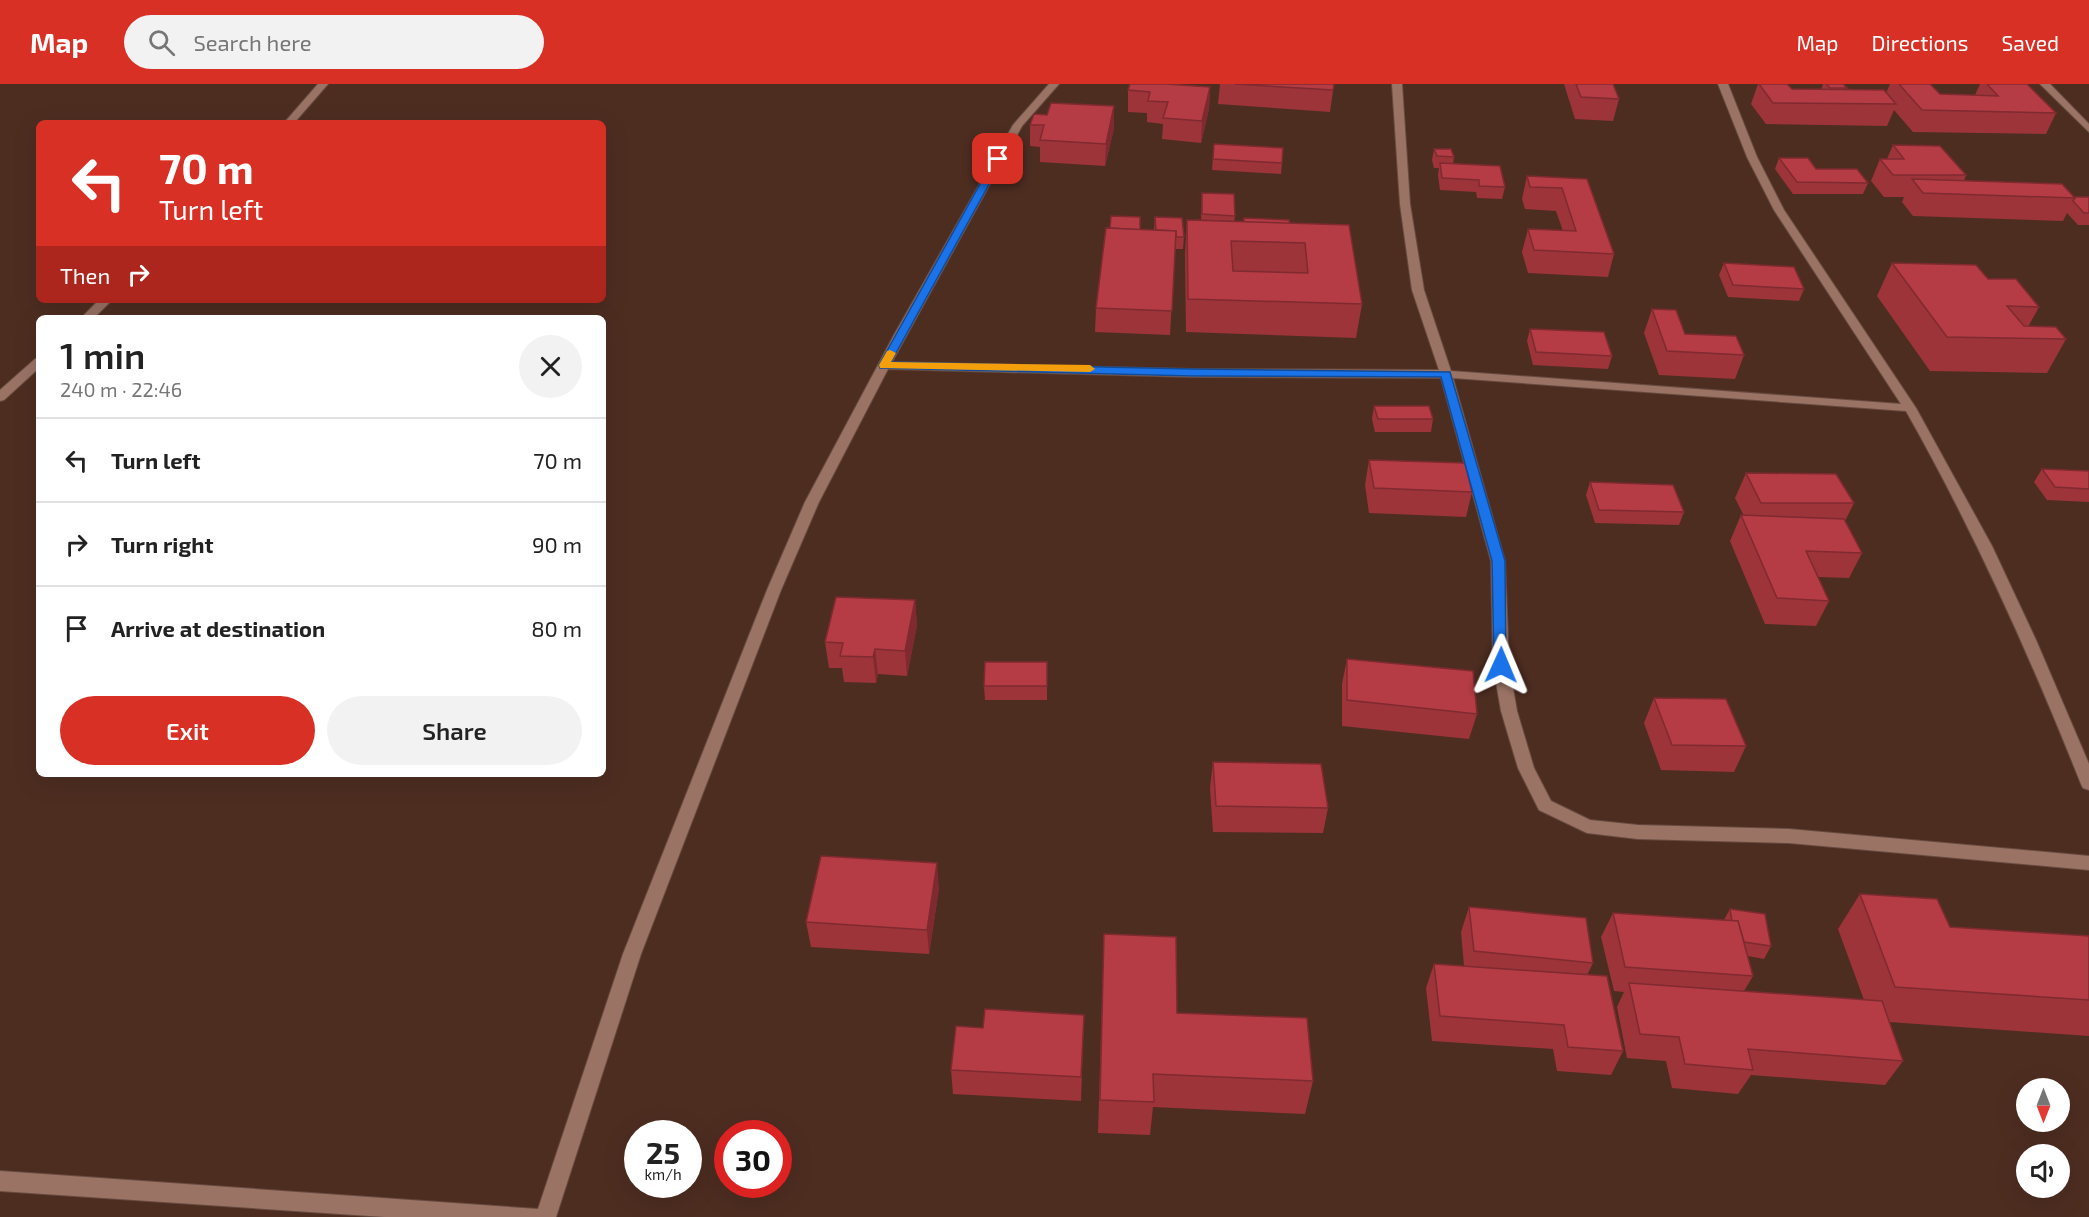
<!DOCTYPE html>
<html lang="en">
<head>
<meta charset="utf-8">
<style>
  :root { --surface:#fff; --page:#f2f2f2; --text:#222; --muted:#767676; --line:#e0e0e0; --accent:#d93025 }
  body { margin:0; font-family:"Exo 2",sans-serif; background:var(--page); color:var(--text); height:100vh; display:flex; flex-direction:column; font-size:22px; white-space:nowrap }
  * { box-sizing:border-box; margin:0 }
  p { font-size:20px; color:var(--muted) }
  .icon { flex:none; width:33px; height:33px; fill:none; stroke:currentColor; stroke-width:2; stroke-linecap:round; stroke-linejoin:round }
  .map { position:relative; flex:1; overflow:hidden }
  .drawer { position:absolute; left:36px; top:231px; width:570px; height:462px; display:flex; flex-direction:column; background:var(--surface); border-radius:9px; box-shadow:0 6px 24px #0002 }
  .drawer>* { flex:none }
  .banner { position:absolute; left:36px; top:36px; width:570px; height:183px; border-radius:9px; box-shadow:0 6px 24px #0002; background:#d93025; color:#fff; overflow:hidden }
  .needle { width:39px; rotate:180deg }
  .buttons { position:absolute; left:2016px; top:994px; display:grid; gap:12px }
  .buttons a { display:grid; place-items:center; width:54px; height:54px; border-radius:50%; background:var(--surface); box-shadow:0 6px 24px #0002; font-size:30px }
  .speed { position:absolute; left:624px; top:1036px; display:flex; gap:12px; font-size:30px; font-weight:700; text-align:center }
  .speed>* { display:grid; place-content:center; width:78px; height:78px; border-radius:50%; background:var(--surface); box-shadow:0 6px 24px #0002; line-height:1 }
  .speed small { font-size:15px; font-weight:400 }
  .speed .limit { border:9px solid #d22; background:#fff; color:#111 }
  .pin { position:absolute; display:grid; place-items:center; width:51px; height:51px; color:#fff; margin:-26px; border-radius:12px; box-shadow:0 3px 9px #0006 }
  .me { position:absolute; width:66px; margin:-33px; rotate:1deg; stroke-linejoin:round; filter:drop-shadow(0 0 4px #0008) }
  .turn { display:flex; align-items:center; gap:21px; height:126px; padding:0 24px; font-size:27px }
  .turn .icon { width:78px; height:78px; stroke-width:2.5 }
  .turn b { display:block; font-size:42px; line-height:51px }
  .then { display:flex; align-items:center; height:57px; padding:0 24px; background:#0003; gap:12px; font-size:22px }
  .round { display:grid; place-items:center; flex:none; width:63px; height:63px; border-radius:32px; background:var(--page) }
  .headline { display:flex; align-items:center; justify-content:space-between; height:102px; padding:0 24px }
  h1 { font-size:36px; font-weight:600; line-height:45px }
  .cta { display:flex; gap:12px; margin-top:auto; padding:12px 24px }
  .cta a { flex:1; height:69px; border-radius:36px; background:var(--accent); color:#fff; font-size:24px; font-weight:600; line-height:69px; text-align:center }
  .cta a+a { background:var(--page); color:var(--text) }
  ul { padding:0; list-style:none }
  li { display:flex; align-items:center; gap:18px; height:84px; padding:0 24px; border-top:2px solid var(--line) }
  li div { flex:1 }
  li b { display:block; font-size:22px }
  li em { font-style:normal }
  header { display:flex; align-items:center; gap:36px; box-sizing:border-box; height:84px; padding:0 30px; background:var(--accent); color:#fff }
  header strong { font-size:28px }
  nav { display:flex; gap:33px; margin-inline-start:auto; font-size:21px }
  .search { width:420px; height:54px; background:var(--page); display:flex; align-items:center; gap:15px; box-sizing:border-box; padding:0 21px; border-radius:33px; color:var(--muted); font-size:22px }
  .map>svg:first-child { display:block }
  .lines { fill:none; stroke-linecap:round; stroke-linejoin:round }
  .street-casing { stroke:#674b40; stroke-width:2 }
  .street { fill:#9a7365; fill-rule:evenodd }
  .wall { fill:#9c343a }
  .shaded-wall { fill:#7f2a30 }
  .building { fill:#b53c44; stroke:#7f2a30; stroke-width:1.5; fill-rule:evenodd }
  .route { fill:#1a73e8; stroke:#114b97; stroke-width:1.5 }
  .slow { fill:#f59e0b }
</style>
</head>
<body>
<header>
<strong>Map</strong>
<div class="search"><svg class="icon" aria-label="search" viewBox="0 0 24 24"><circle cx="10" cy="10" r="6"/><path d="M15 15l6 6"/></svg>Search here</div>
<nav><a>Map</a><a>Directions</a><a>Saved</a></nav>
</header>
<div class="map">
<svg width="2089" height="1133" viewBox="0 0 2089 1133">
  <rect width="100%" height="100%" fill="#4e2d21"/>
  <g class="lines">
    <g class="street-casing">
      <g id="street">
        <path d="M318 0H328L294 39H284Z"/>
        <path d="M1049 0H1059L1022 42 892 278 1192 285 1439 286 1412 206 1400 120 1392 0H1402L1410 120 1424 206 1451 287 1901 320 1774 126 1747 73 1718 0H1728L1757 73 1784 126 1916 324 1992 462 2036 556 2089 680V706L2083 704 2081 700C2030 572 1974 447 1906 327L1453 294 1505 477 1509 581 1517 627 1534 684 1551 717 1590 736 1638 741 1789 745 2089 772V786L1789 759 1638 755 1587 749 1539 726 1518 684 1501 627 1493 581 1491 477 1441 294 1192 293 888 285 819 418 781 506 641 870 556 1133H385L0 1107V1087L538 1125 623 870 767 506 805 418 894 251 1013 41Z"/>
        <path d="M2040 0H2050L2089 40V48Z"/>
        <path d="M99 216H112L94 234H81Z"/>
        <path d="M39 274V284L4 316 0 317V306L35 275Z"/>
      </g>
    </g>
    <use href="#street" class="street"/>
  </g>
  <g class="wall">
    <path d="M1220 0H1334L1330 28 1218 20Z"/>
    <path d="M1564 0H1613L1619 15 1613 37 1575 35Z"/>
    <path d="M1758 0H1787L1792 5 1821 6 1823 0H1843L1847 4 1846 6 1886 9 1890 0H1930L1940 10 1975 11 1980 0H2027L2056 29 2046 50 1913 48 1894 26 1887 42 1766 40 1751 20Z"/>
    <path d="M1210 3 1209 25 1201 59 1162 55 1163 40 1147 38V29L1128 28V6Z"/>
    <path d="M1114 22V44L1105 82 1040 78V63L1030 62V41L1047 31Z"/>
    <path d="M1214 60 1282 79 1281 90 1212 86Z"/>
    <path d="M1893 61 1966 91 1964 97 2074 113H2089V141H2078L2067 129 2063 137 1913 132 1902 118 1904 113H1884L1871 97 1880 75H1887Z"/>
    <path d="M1434 65 1454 73 1453 80 1505 103 1502 115 1477 114 1476 108 1440 106 1438 91 1439 84H1434L1432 76Z"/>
    <path d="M1779 74 1816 85 1868 99 1863 110H1793L1775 85Z"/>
    <path d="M1527 92 1587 95 1614 170 1608 193 1528 189 1522 168 1528 145 1563 147 1556 127 1525 125 1522 115Z"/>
    <path d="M1202 109 1235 132 1234 138H1243L1244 134 1290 140 1362 220 1356 254 1186 248 1185 169 1187 136H1201Z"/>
    <path d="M1155 133 1184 153 1183 165H1175L1170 251 1095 248 1096 224 1140 146H1154Z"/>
    <path d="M1724 179 1804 205 1799 217 1728 213 1719 191Z"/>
    <path d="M1892 179 2039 223 2028 243 2066 255 2047 289 1930 287 1877 212Z"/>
    <path d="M1652 225 1685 250 1744 271 1735 295 1659 291 1644 249Z"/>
    <path d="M1530 245 1612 272 1608 285 1533 281 1527 257Z"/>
    <path d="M1374 322 1433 335 1431 348H1375L1372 335Z"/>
    <path d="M1369 376 1472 408 1466 433 1369 429 1365 401Z"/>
    <path d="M2042 385 2089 387V418L2047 416 2034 398Z"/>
    <path d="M1746 389 1854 419 1845 437 1862 469 1849 494 1818 493 1829 517 1816 542 1765 540 1730 457 1741 431 1744 432 1735 414Z"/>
    <path d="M1590 398 1684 428 1679 441 1595 439 1586 411Z"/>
    <path d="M915 516 917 541 907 592 878 590 876 599 844 598 842 584H829L825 558Z"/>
    <path d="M1347 575 1477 630 1469 655 1342 642V600Z"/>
    <path d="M1047 578V616H985L984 602Z"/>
    <path d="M1654 614 1746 662 1734 688 1661 686 1644 639Z"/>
    <path d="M1213 678 1328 724 1323 749 1213 748 1210 704Z"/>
    <path d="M939 804 929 870 811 863 806 838Z"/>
    <path d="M1860 810 1950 843 2089 852V952L1889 938 1903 977 1885 1001 1751 991 1738 1010 1672 1004 1666 977 1627 974 1617 923 1624 908 1614 907 1601 853 1613 829 1724 836 1730 825 1771 862 1764 875 1748 872 1753 892 1744 907 1864 916 1838 845Z"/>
    <path d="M1469 823 1593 879 1587 891 1623 967 1611 991 1557 987 1553 965 1432 957 1426 904 1434 880 1464 882 1461 848Z"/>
    <path d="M1104 850 1177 929 1313 997 1305 1030 1153 1023 1150 1051 1098 1049Z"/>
    <path d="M1084 931 1081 1017 953 1010 951 986 983 944Z"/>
  </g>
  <g class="shaded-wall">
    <path d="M1210 3 1209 25 1201 59 1202 37Z"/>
    <path d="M1114 22V44L1105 82 1106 60Z"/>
    <path d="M915 516 917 541 907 592 905 567Z"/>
    <path d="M875 565 878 590 876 599 873 573Z"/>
    <path d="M937 779 939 804 929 870 927 846Z"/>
  </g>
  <g class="building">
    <path d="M1130 0H1166L1210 3 1202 37 1163 34 1168 18 1148 17 1150 8 1128 6Z"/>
    <path d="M1235 0H1334L1333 6Z"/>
    <path d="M1576 0H1613L1619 15 1581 13Z"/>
    <path d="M1759 0H1787L1792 5 1884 6 1896 20 1773 19Z"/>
    <path d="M1826 0H1843L1847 4H1830Z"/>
    <path d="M1899 0H1930L1940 10 1998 12 1987 0H2027L2056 29 1922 26Z"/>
    <path d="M1051 19 1114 22 1106 60 1040 56 1044 41H1030L1034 30 1047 31Z"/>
    <path d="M1214 60 1283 64 1282 79 1213 75Z"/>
    <path d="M1893 61 1940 62 1966 91H1893L1880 75H1904Z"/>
    <path d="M1434 65H1451L1454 73 1437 72Z"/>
    <path d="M1779 74H1808L1816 85H1857L1868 99 1797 98Z"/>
    <path d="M1440 79 1500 82 1505 103 1479 102V96L1442 94Z"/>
    <path d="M1527 92 1587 95 1614 170 1534 166 1528 145 1576 147 1562 104 1530 103Z"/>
    <path d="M1912 95 2062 100 2075 114 1923 109Z"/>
    <path d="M1202 109 1234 110 1235 132 1202 130Z"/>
    <path d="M2074 113H2089V129H2084L2073 117 2075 114Z"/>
    <path d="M1111 132 1140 133V146L1110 144Z"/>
    <path d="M1155 133 1182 134 1184 153H1176V147L1156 146Z"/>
    <path d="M1244 134 1289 136 1290 140 1195 137V136L1244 138Z"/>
    <path d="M1187 136 1349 141 1362 220 1188 215ZM1231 157 1305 159 1308 189 1233 187Z"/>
    <path d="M1106 144 1176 147 1172 227 1096 224Z"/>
    <path d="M1724 179 1794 183 1804 205 1733 201Z"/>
    <path d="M1892 179 1976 181 1988 195H2016L2039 223 2007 222 2024 242 2056 243 2066 255 1947 253Z"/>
    <path d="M1652 225 1676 226 1685 250 1736 252 1744 271 1667 267Z"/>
    <path d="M1530 245 1604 248 1612 272 1536 268Z"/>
    <path d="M1374 322H1429L1433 335H1378Z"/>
    <path d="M1369 376 1465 379 1472 408 1374 404Z"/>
    <path d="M2042 385 2089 387V405L2055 403Z"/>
    <path d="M1746 389 1836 390 1854 419H1761Z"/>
    <path d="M1590 398 1673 401 1684 428 1599 426Z"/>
    <path d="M1741 431 1844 435 1862 469 1806 467 1829 517 1777 514Z"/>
    <path d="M836 513 915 516 905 567 875 565 873 573 840 572 843 559 825 558Z"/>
    <path d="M1347 575 1473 587 1477 630 1347 616Z"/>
    <path d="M985 578H1047V602H984Z"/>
    <path d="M1654 614 1726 615 1746 662 1672 661Z"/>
    <path d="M1213 678 1321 680 1328 724 1216 722Z"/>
    <path d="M821 772 937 779 927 846 806 838Z"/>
    <path d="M1860 810 1937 815 1950 843 2089 852V916L1895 903Z"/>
    <path d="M1469 823 1586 834 1593 879 1474 867Z"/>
    <path d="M1730 825 1765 830 1771 862 1744 858 1738 837H1732Z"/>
    <path d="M1613 829 1738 837 1753 892 1625 883Z"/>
    <path d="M1104 850 1176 853 1177 929 1307 934 1313 997 1153 990 1154 1018 1100 1016Z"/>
    <path d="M1434 880 1607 892 1623 967 1568 963 1564 941 1440 932Z"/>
    <path d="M1629 899 1882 917 1903 977 1748 965 1753 986 1685 980 1679 953 1640 950Z"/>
    <path d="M985 925 1084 931 1081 993 951 986 956 942 983 944Z"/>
  </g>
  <path class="route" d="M998 73 1003 75 891 278 1192 285 1450 288 1505 477 1506 585H1496L1494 581 1492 477 1441 293 1192 292 880 284 879 281 994 75Z"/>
  <path class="slow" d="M890 266 896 269 891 278 1090 281 1095 285 1090 288 880 284 879 281 887 267Z"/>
</svg>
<div class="buttons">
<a><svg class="needle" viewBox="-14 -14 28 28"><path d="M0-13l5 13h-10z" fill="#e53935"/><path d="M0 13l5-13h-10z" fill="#767676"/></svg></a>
<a><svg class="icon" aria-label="sound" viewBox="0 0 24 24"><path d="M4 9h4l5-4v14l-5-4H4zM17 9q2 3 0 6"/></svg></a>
</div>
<div class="speed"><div>25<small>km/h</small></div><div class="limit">30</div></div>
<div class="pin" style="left:998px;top:75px;background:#d93025"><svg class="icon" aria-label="arrive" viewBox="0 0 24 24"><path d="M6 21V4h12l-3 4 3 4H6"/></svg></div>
<svg class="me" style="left:1501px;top:581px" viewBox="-20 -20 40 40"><path d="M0-17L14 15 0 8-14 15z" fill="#1a73e8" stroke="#fff" stroke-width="4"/></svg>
<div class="banner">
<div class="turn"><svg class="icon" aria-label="left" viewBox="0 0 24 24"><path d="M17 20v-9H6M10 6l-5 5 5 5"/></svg><div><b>70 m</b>Turn left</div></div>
<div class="then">Then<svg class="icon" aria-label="right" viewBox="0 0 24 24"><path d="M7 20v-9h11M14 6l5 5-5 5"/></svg></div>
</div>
<section class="drawer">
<div class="headline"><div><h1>1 min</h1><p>240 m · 22:46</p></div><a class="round"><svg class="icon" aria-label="close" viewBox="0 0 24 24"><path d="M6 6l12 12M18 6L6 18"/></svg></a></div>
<ul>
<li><svg class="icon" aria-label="left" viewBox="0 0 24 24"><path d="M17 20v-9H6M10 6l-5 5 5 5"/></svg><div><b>Turn left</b></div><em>70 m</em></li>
<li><svg class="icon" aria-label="right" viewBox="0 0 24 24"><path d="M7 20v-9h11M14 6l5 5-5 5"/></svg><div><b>Turn right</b></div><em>90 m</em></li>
<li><svg class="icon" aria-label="arrive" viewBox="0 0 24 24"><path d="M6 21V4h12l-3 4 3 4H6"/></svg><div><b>Arrive at destination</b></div><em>80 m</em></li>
</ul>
<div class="cta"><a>Exit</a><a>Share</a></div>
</section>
</div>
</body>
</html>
